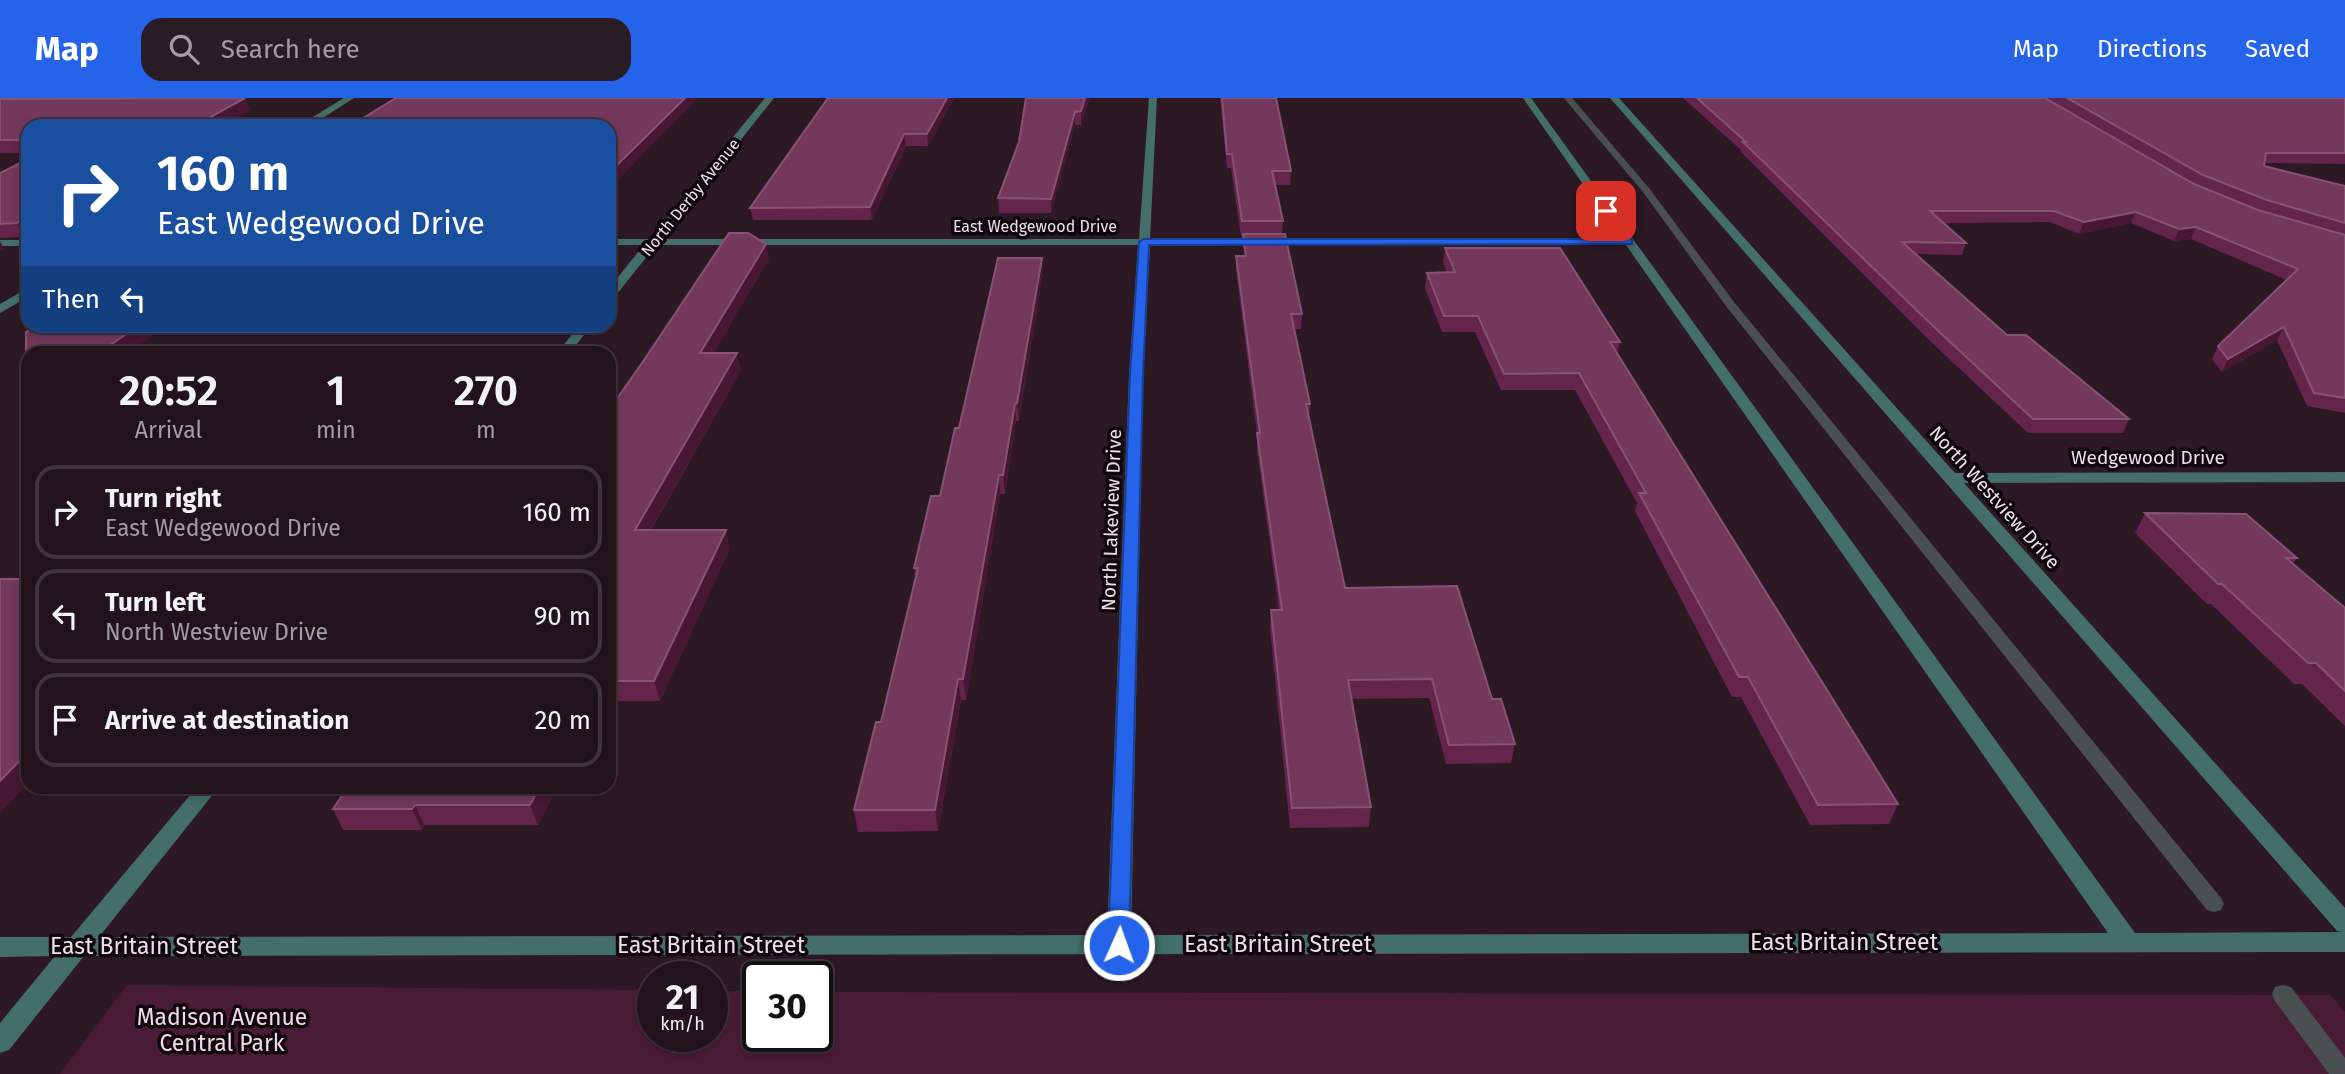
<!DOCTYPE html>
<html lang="en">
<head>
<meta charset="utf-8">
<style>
  :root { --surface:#22131b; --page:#2a1c24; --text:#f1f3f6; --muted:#a29ea3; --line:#3f323a; --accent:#2563eb }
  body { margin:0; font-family:"Fira Sans",sans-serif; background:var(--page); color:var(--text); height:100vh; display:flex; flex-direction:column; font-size:26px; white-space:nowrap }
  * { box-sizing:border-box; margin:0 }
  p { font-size:23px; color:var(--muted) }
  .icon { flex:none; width:38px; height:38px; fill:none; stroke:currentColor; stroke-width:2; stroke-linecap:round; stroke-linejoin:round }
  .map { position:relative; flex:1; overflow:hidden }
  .drawer { position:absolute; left:21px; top:248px; width:595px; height:448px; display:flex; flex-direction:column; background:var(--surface); border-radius:21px; box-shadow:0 4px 10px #0003,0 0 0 2px var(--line) }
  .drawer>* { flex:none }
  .hud { position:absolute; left:21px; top:21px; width:595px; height:214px; border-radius:21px; box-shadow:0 4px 10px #0003,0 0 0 2px var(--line); background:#1a4fa0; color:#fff; overflow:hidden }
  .speed { position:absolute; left:637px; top:863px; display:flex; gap:14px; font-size:35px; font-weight:700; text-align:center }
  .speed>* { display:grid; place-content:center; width:91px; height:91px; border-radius:50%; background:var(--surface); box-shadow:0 4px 10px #0003,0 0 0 2px var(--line); line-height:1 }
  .speed small { font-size:18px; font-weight:400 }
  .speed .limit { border:4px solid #111; border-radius:10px; background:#fff; color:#111 }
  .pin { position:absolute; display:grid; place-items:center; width:60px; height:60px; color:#fff; margin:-30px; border-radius:14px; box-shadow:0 4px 10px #0006 }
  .me { position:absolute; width:77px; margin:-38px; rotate:2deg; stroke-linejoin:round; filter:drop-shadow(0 0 5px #0008) }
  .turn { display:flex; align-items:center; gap:24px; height:147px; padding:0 21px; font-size:32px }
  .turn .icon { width:91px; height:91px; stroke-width:2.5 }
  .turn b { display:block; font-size:49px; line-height:60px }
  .then { display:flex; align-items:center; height:66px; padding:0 21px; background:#0003; gap:14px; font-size:26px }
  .eta { display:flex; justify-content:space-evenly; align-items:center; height:119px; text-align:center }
  .eta b { font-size:42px; font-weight:600; line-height:49px }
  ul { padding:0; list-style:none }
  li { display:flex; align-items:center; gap:21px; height:94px; margin:0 14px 10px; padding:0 7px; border:4px solid var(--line); border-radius:21px }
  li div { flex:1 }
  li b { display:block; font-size:26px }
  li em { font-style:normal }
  header { display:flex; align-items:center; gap:42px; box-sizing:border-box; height:98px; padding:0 35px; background:var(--accent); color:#fff }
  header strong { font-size:33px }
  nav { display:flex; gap:38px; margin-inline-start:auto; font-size:24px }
  .search { width:490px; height:63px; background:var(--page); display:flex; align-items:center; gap:18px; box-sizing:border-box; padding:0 24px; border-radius:21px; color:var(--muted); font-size:26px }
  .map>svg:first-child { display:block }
  .green { fill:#4a1b37 }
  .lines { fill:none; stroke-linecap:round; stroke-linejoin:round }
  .stream { fill:#4a5050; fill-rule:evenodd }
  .minor { fill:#436e69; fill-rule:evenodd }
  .wall { fill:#64244c }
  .shaded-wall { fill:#481735 }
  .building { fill:#73385c; stroke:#875372; stroke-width:2 }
  .route { fill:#2563eb; stroke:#184099; stroke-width:2 }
  .labels { text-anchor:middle; stroke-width:7; stroke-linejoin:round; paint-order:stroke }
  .far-street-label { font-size:16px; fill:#efe0e7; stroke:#10070c }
  .street-label { font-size:19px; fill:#efe0e7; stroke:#10070c }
  .near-street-label { font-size:23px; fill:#efe0e7; stroke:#10070c }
  .near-park-label { font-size:23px; fill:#f1dce6; stroke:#10070c }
</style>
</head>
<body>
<header>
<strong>Map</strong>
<div class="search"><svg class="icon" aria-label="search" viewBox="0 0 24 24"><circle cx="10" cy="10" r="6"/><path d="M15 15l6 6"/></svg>Search here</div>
<nav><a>Map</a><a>Directions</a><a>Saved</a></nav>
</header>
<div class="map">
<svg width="2345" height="976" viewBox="0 0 2345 976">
  <rect width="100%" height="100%" fill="#2d1924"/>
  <path class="green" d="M127 887 653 892V938H712V893H758V938H817V894L2330 897 2345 914V976H60Z"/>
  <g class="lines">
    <g class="stream">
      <path d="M1564 0H1572L1649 90 1734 204 2221 800 2224 806 2221 812 2214 814 2207 812 1726 208 1643 94Z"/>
      <path d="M2283 887 2291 889 2345 960V976H2329L2275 903 2272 896 2275 889Z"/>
    </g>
    <g class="minor">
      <path d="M344 0H354L310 28H298Z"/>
      <path d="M765 0H774L662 141H1139L1149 0H1157L1150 141H1621L1523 0H1531L2135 835 2343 834 2337 833 1610 0H1619L1955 375 2345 374V384L1964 385 2345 810V854L84 858 9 952 0 955V925L55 858 0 859V839H71L196 690H218L99 839 1107 837 1129 277 1138 147H656L613 201 609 202V190L644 147H609V141H650ZM1150 147H1626L2108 835 1131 837 1143 277Z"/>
      <rect x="0" y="142" width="28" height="6"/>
      <path d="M28 190V199L0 215V206Z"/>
      <path d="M579 228H591L569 256H556Z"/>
    </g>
  </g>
  <g class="wall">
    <path d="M828 0H954L928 48H906L872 122H753L750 110Z"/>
    <path d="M1089 0 1081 27H1075L1051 115H999L998 100 1019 44Z"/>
    <path d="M1220 0H1276L1291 73 1290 87H1275L1283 123 1282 136 1302 216 1301 231H1294L1310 306 1309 318 1345 490 1492 601 1515 646 1511 665 1446 666 1429 600 1351 601 1371 709 1369 729 1290 730 1270 530 1271 512H1279L1257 352V336L1236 172V158H1244L1243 138H1241L1231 70H1227Z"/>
    <path d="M1683 0H2045L2198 88 2046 0H2345V66L2264 65V68L2345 88V315L2307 308 2277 242 2222 274 2212 261 2218 248 2287 182 2191 141 2174 143 2131 125 2079 136 2050 124 1943 125 1966 145 1962 157 1916 156 2007 237 2129 321 2123 335H2028L1929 242 1741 54V52Z"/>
    <path d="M0 1 250 12 222 28H28V55H0Z"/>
    <path d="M0 75 24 139 0 140Z"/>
    <path d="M1445 150 1620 244 1617 255 1898 706 1889 726 1810 727 1741 599H1732L1635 413 1637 405 1575 292H1501L1475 234H1442L1425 190 1427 175 1447 174 1443 165Z"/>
    <path d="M1042 160 1043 175 1019 323H1016L1005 396H1000L966 602H961L938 733 858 734 854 712 881 624 915 481 914 470 940 398 959 330Z"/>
    <path d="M769 161 713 255 741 272 651 432 730 450 660 603H609V312Z"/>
    <path d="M2145 415 2297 460 2293 466 2345 510V628L2302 586H2294L2211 506H2207L2135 435Z"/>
    <path d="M557 690 538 727H424L422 732H343L333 711Z"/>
  </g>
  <g class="shaded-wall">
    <path d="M245 0 250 12 222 28H194Z"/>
    <path d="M685 0H698L609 91V75Z"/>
    <path d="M947 0H954L928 48 927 36Z"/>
    <path d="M1085 0H1089L1081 27V13Z"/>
    <path d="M1075 14V27L1051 115V101Z"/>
    <path d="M904 36 906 48 872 122 870 109Z"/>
    <path d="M2136 114 2131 125 2079 136 2084 124Z"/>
    <path d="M28 119V137L24 139 17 125Z"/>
    <path d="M2196 129 2191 141 2174 143 2179 131Z"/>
    <path d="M0 143 4 151 0 153Z"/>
    <path d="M766 146 769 161 704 272 700 255Z"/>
    <path d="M1042 160 1043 175 1019 323 1017 305Z"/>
    <path d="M138 228H167L127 256H97Z"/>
    <path d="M2284 229 2277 242 2222 274 2228 261Z"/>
    <path d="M737 255 741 272 640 450 635 432Z"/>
    <path d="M1015 306 1016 323 1005 396 1003 377Z"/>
    <path d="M999 377 1000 396 966 602 963 581Z"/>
    <path d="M726 432 730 450 660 603 654 583Z"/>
    <path d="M958 581 961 602 938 733 935 712Z"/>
    <path d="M28 654V686L0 715V683Z"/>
    <path d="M539 690H557L538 727 530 707Z"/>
    <path d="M415 707 424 727 422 732 412 711Z"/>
  </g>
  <g class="building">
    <path d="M245 0 194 28H28V42H0V1Z"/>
    <path d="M396 0H685L609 75V28H350Z"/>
    <path d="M828 0H947L927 36H904L870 109 750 110Z"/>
    <path d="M1026 0H1085L1081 13 1075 14 1051 101 998 100 1019 44Z"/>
    <path d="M1222 0H1276L1291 73H1272L1283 123H1242L1232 56H1227Z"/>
    <path d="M1697 0H2045L2194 86 2258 112 2345 137V300L2314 295 2284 229 2228 261 2218 248 2298 171 2196 129 2179 131 2136 114 2084 124 2054 113H1930L1966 145 1902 144 2007 237H2026L2129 321H2033L1934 229 1743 44H1746Z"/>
    <path d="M2067 0H2345V55H2266L2264 68 2345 88V125L2267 102 2203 77Z"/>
    <path d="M28 61V119L17 125 0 126V75Z"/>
    <path d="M729 135H748L766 146 700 255H737L635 432H726L654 583H609V312L642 265Z"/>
    <path d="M1243 136H1285L1302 216H1291L1310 306H1306L1345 490 1457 488 1492 601H1501L1515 646 1449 647 1432 581 1348 582 1371 709 1292 710 1271 512H1282L1257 335H1260L1236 158H1246Z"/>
    <path d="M1445 150H1560L1620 244H1610L1898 706 1818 707 1748 579H1739L1639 395H1646L1579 275 1504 276 1478 218H1444L1427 175 1455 174Z"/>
    <path d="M998 160H1042L1017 305 1015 306 1003 377H999L963 581H958L935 712H854L876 624H881L918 470H914L931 398H940L955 330H959Z"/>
    <path d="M36 228H138L97 256H28V336L26 337V234Z"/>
    <path d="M2145 415 2246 416 2297 460H2286L2345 510V593L2316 565H2308L2222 486H2218Z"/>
    <path d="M0 481H28V654L0 683Z"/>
    <path d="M347 690H539L530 707H415L412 711H333Z"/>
  </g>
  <path class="route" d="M1606 110 1610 111 1632 142V146L1149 147 1143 277 1129 847 1126 853 1119 855 1111 853 1108 847 1130 277 1139 144 1144 141H1621L1602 113Z"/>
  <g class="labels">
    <g class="far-street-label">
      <text transform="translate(690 99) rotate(-51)" y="6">North Derby Avenue</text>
      <text x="1035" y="134">East Wedgewood Drive</text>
    </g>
    <g class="street-label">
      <text x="2148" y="366">Wedgewood Drive</text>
      <text transform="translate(1995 399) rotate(48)" y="7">North Westview Drive</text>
      <text transform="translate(1111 422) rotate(-88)" y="7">North Lakeview Drive</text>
    </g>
    <g class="near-street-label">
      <text x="1844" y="852">East Britain Street</text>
      <text x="1278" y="854">East Britain Street</text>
      <text x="711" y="855">East Britain Street</text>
      <text x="144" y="856">East Britain Street</text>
    </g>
    <g class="near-park-label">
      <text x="222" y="927">Madison Avenue<tspan x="222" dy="26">Central Park</tspan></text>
    </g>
  </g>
</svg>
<div class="speed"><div>21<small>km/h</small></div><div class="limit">30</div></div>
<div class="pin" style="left:1606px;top:113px;background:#d93025"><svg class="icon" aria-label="arrive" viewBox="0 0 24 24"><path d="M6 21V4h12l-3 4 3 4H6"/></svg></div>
<svg class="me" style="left:1119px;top:847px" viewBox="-20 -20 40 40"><circle r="17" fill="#2563eb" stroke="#fff" stroke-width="3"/><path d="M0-11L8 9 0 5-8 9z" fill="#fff"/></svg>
<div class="hud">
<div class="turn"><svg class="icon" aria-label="right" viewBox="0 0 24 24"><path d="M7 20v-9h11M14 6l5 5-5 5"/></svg><div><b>160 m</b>East Wedgewood Drive</div></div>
<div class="then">Then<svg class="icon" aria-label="left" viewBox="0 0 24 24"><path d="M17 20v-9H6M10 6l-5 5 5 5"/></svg></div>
</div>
<section class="drawer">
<div class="eta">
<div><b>20:52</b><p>Arrival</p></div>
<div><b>1</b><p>min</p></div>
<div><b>270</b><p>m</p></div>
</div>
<ul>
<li><svg class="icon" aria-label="right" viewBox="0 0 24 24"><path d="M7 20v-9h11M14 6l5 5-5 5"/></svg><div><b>Turn right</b><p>East Wedgewood Drive</p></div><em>160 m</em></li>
<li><svg class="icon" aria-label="left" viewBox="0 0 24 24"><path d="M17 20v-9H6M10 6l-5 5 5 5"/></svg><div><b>Turn left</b><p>North Westview Drive</p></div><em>90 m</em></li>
<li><svg class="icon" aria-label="arrive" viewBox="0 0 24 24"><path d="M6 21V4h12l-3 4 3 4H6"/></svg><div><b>Arrive at destination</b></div><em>20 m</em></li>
</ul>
</section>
</div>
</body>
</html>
